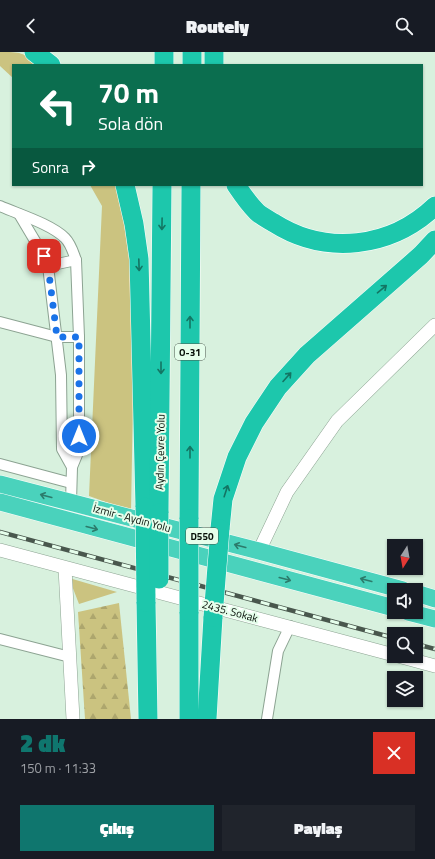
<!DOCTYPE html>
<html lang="tr">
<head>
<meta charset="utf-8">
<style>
  :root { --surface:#171b24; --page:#20242c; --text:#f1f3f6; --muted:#9ea1a6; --accent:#0f766e }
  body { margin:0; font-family:"Titillium Web",sans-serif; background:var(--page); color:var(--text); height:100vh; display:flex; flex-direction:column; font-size:15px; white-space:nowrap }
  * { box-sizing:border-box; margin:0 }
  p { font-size:13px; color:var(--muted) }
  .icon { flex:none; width:22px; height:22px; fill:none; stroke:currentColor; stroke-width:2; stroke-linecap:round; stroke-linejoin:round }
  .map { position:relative; height:667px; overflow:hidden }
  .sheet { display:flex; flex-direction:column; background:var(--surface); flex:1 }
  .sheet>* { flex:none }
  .guide { position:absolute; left:12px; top:12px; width:411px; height:122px; border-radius:0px; box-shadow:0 1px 3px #0004; background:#0b6e4f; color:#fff; overflow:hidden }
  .needle { width:26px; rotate:191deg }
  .tools { position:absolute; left:387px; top:487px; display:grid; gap:8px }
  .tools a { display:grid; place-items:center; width:36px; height:36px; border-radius:0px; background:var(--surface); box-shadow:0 1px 3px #0004; font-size:20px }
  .pin { position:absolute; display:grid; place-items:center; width:34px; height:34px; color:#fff; margin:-17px; border-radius:8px; box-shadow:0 2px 6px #0006 }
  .me { position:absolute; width:44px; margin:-22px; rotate:0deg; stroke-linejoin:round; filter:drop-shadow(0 0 3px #0008) }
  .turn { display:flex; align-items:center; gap:14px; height:84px; padding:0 20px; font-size:18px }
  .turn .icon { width:52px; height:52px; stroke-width:2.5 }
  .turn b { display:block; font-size:28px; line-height:34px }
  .then { display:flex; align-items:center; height:38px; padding:0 20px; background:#0003; gap:8px; font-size:15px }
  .round { display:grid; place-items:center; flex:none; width:42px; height:42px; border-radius:0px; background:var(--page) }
  .headline { display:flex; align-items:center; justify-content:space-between; height:68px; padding:0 20px }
  h1 { font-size:24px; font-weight:800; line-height:30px; color:var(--accent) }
  .button { display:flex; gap:8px; margin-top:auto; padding:8px 20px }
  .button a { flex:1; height:46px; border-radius:0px; background:var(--accent); color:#fff; font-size:16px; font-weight:800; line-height:46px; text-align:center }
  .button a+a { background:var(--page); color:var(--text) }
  header { display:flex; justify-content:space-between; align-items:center; height:52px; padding:0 20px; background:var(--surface); font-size:18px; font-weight:800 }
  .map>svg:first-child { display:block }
  .forest { fill:url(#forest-firs) }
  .green { fill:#cbc380 }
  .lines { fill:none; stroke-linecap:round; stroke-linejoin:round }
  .minor-casing { stroke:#8ca392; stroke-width:12 }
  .tertiary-casing { stroke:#8ca392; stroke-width:14 }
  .trunk-casing { stroke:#fff; stroke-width:18 }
  .motorway-casing { stroke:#fff; stroke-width:20 }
  .minor { stroke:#fff; stroke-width:10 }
  .tertiary { stroke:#fff; stroke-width:13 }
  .trunk { stroke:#4ad2bc; stroke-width:17 }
  .motorway { stroke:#1dc7ac; stroke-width:19 }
  .rail-casing { stroke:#49574d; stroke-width:4.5 }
  .rail { stroke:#e5feeb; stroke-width:3; stroke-dasharray:9; stroke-linecap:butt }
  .motorway-bridge-casing { stroke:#fff; stroke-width:20; stroke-linecap:butt }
  .motorway-bridge { stroke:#1dc7ac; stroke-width:19 }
  .oneway { stroke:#137563 }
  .oneway2 { stroke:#2c7b6b }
  .route { stroke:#1a73e8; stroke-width:7; stroke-dasharray:0 12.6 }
  .labels { text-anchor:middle; stroke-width:4; stroke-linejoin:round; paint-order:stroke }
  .shield { fill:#e5feeb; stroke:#4a574d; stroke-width:1 }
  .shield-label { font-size:10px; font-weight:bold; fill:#071009 }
  .street-label { font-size:11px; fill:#071009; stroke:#e5feeb }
</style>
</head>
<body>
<header><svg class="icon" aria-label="back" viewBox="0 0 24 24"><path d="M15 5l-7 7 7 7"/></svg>Routely<svg class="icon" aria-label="search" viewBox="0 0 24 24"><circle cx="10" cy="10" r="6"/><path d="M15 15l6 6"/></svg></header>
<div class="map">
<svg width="435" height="667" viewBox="0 0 435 667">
  <defs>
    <pattern id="forest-firs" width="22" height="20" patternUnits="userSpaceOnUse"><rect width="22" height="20" fill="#cbc380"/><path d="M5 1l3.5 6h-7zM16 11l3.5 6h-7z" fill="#ada66d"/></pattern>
  </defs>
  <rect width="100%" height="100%" fill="#d8f1de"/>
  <path class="forest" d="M119 551 131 667H85L78 560Z"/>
  <g class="green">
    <path d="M0 0C21 0 23 0 37 13H13V26L0 14Z"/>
    <path d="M90 133H117L124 157 131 208 134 294 131 459 89 444 102 154Z"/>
    <path d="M69 526 117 540 79 552Z"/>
  </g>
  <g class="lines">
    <g class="minor-casing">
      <g id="minor">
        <path d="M0 154C18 162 51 172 65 186 71 192 73 200 76 208L79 285V398L72 415 71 450"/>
        <path d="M19 162 44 204 48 214 61 323 62 397 72 415"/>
        <path d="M48 214 76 208"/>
        <path d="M0 270 57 285H79"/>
        <path d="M0 412 71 431"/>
        <path d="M0 587 70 605"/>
        <path d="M267 667 278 599 290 574"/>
      </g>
    </g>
    <g class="tertiary-casing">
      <g id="tertiary">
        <path d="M0 498 394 603"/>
        <path d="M259 499 287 440 337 369 435 273"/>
        <path d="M65 516 73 667"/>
        <path d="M398 604 435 614"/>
      </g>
    </g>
    <g class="trunk-casing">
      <g id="trunk">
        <path d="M0 432 259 499 403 538"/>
        <path d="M0 450 394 556"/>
        <path d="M416 541 435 547"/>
        <path d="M408 560 435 567"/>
      </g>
    </g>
    <g class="motorway-casing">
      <g id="motorway">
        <path d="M34 0 51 13"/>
        <path d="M214 0V13"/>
        <path d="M164 13V0"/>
        <path d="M192 13V0"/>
        <path d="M125 133 134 172 139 207 145 455"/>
        <path d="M236 133C242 142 249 152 257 160 261 164 269 168 274 171 326 204 391 196 435 154"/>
        <path d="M159 461 162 133"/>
        <path d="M189 467 191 133"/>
        <path d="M220 477 223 447 237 405 254 371 278 335 307 303 421 203 435 188"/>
        <path d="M146 550 148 667"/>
        <path d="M189 560V667"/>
        <path d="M207 667 213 565"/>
      </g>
    </g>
    <use href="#minor" class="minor"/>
    <use href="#tertiary" class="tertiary"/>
    <use href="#trunk" class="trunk"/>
    <use href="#motorway" class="motorway"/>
    <g class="rail-casing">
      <g id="rail">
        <path d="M0 480 394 586"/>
        <path d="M416 592 435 597"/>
      </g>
    </g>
    <use href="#rail" class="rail"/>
    <g class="motorway-bridge-casing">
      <g id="motorway-bridge">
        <path d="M145 455 146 550"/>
        <path d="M159 527V461"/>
        <path d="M189 560V467"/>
        <path d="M213 565 220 477"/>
      </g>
    </g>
    <use href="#motorway-bridge" class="motorway-bridge"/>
  </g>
  <defs><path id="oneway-shaft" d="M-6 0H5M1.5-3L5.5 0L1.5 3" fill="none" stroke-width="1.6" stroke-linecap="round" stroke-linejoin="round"/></defs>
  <g class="oneway">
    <use href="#oneway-shaft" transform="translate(162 172) rotate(91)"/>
    <use href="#oneway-shaft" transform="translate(139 213) rotate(88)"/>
    <use href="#oneway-shaft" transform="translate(382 237) rotate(-40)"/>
    <use href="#oneway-shaft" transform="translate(190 270) rotate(-90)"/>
    <use href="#oneway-shaft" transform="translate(161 316) rotate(90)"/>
    <use href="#oneway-shaft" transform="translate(287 325) rotate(-48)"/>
    <use href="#oneway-shaft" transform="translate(190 400) rotate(-90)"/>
    <use href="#oneway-shaft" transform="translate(226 439) rotate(-72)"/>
  </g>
  <g class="oneway2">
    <use href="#oneway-shaft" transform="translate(46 444) rotate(-165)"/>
    <use href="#oneway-shaft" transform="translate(92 476) rotate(15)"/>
    <use href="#oneway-shaft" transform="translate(240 494) rotate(-165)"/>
    <use href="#oneway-shaft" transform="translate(285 527) rotate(15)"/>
    <use href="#oneway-shaft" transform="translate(366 528) rotate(-165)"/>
  </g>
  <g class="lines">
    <path class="route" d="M44 204 48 214 57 285H79V384"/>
  </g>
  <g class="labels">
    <g class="shield">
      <rect x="175" y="292" width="30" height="16" rx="3"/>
      <rect x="186" y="476" width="32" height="16" rx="3"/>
    </g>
    <g class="shield-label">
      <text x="190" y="304">O-31</text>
      <text x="202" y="488">D550</text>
    </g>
    <g class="street-label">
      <text transform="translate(160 400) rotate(-89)" y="4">Aydın Çevre Yolu</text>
      <text transform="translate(132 466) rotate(15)" y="4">İzmir - Aydın Yolu</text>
      <text transform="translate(230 559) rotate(15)" y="4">2435. Sokak</text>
    </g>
  </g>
</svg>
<div class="tools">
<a><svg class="needle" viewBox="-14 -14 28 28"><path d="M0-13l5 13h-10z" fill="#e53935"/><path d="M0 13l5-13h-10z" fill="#9ea1a6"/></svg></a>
<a><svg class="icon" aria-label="sound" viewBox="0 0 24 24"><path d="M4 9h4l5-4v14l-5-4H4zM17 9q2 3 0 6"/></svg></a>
<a><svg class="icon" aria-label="search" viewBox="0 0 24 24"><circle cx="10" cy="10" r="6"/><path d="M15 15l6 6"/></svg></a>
<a><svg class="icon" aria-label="layers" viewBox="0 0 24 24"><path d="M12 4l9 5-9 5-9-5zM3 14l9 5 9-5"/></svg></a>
</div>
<div class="pin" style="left:44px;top:204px;background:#d93025"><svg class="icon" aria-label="arrive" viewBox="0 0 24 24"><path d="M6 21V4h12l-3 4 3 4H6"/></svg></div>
<svg class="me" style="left:79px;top:384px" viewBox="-20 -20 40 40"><circle r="17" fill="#1a73e8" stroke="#fff" stroke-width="3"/><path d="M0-11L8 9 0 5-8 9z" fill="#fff"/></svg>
<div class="guide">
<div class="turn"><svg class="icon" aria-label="left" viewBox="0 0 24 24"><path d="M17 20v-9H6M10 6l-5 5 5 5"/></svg><div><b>70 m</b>Sola dön</div></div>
<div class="then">Sonra<svg class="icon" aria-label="right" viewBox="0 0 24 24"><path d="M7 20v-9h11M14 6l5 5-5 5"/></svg></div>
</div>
</div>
<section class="sheet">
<div class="headline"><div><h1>2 dk</h1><p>150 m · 11:33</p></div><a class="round" style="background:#d93025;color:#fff"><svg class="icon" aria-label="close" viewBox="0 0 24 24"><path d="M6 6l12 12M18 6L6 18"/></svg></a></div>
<div class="button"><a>Çıkış</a><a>Paylaş</a></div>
</section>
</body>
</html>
